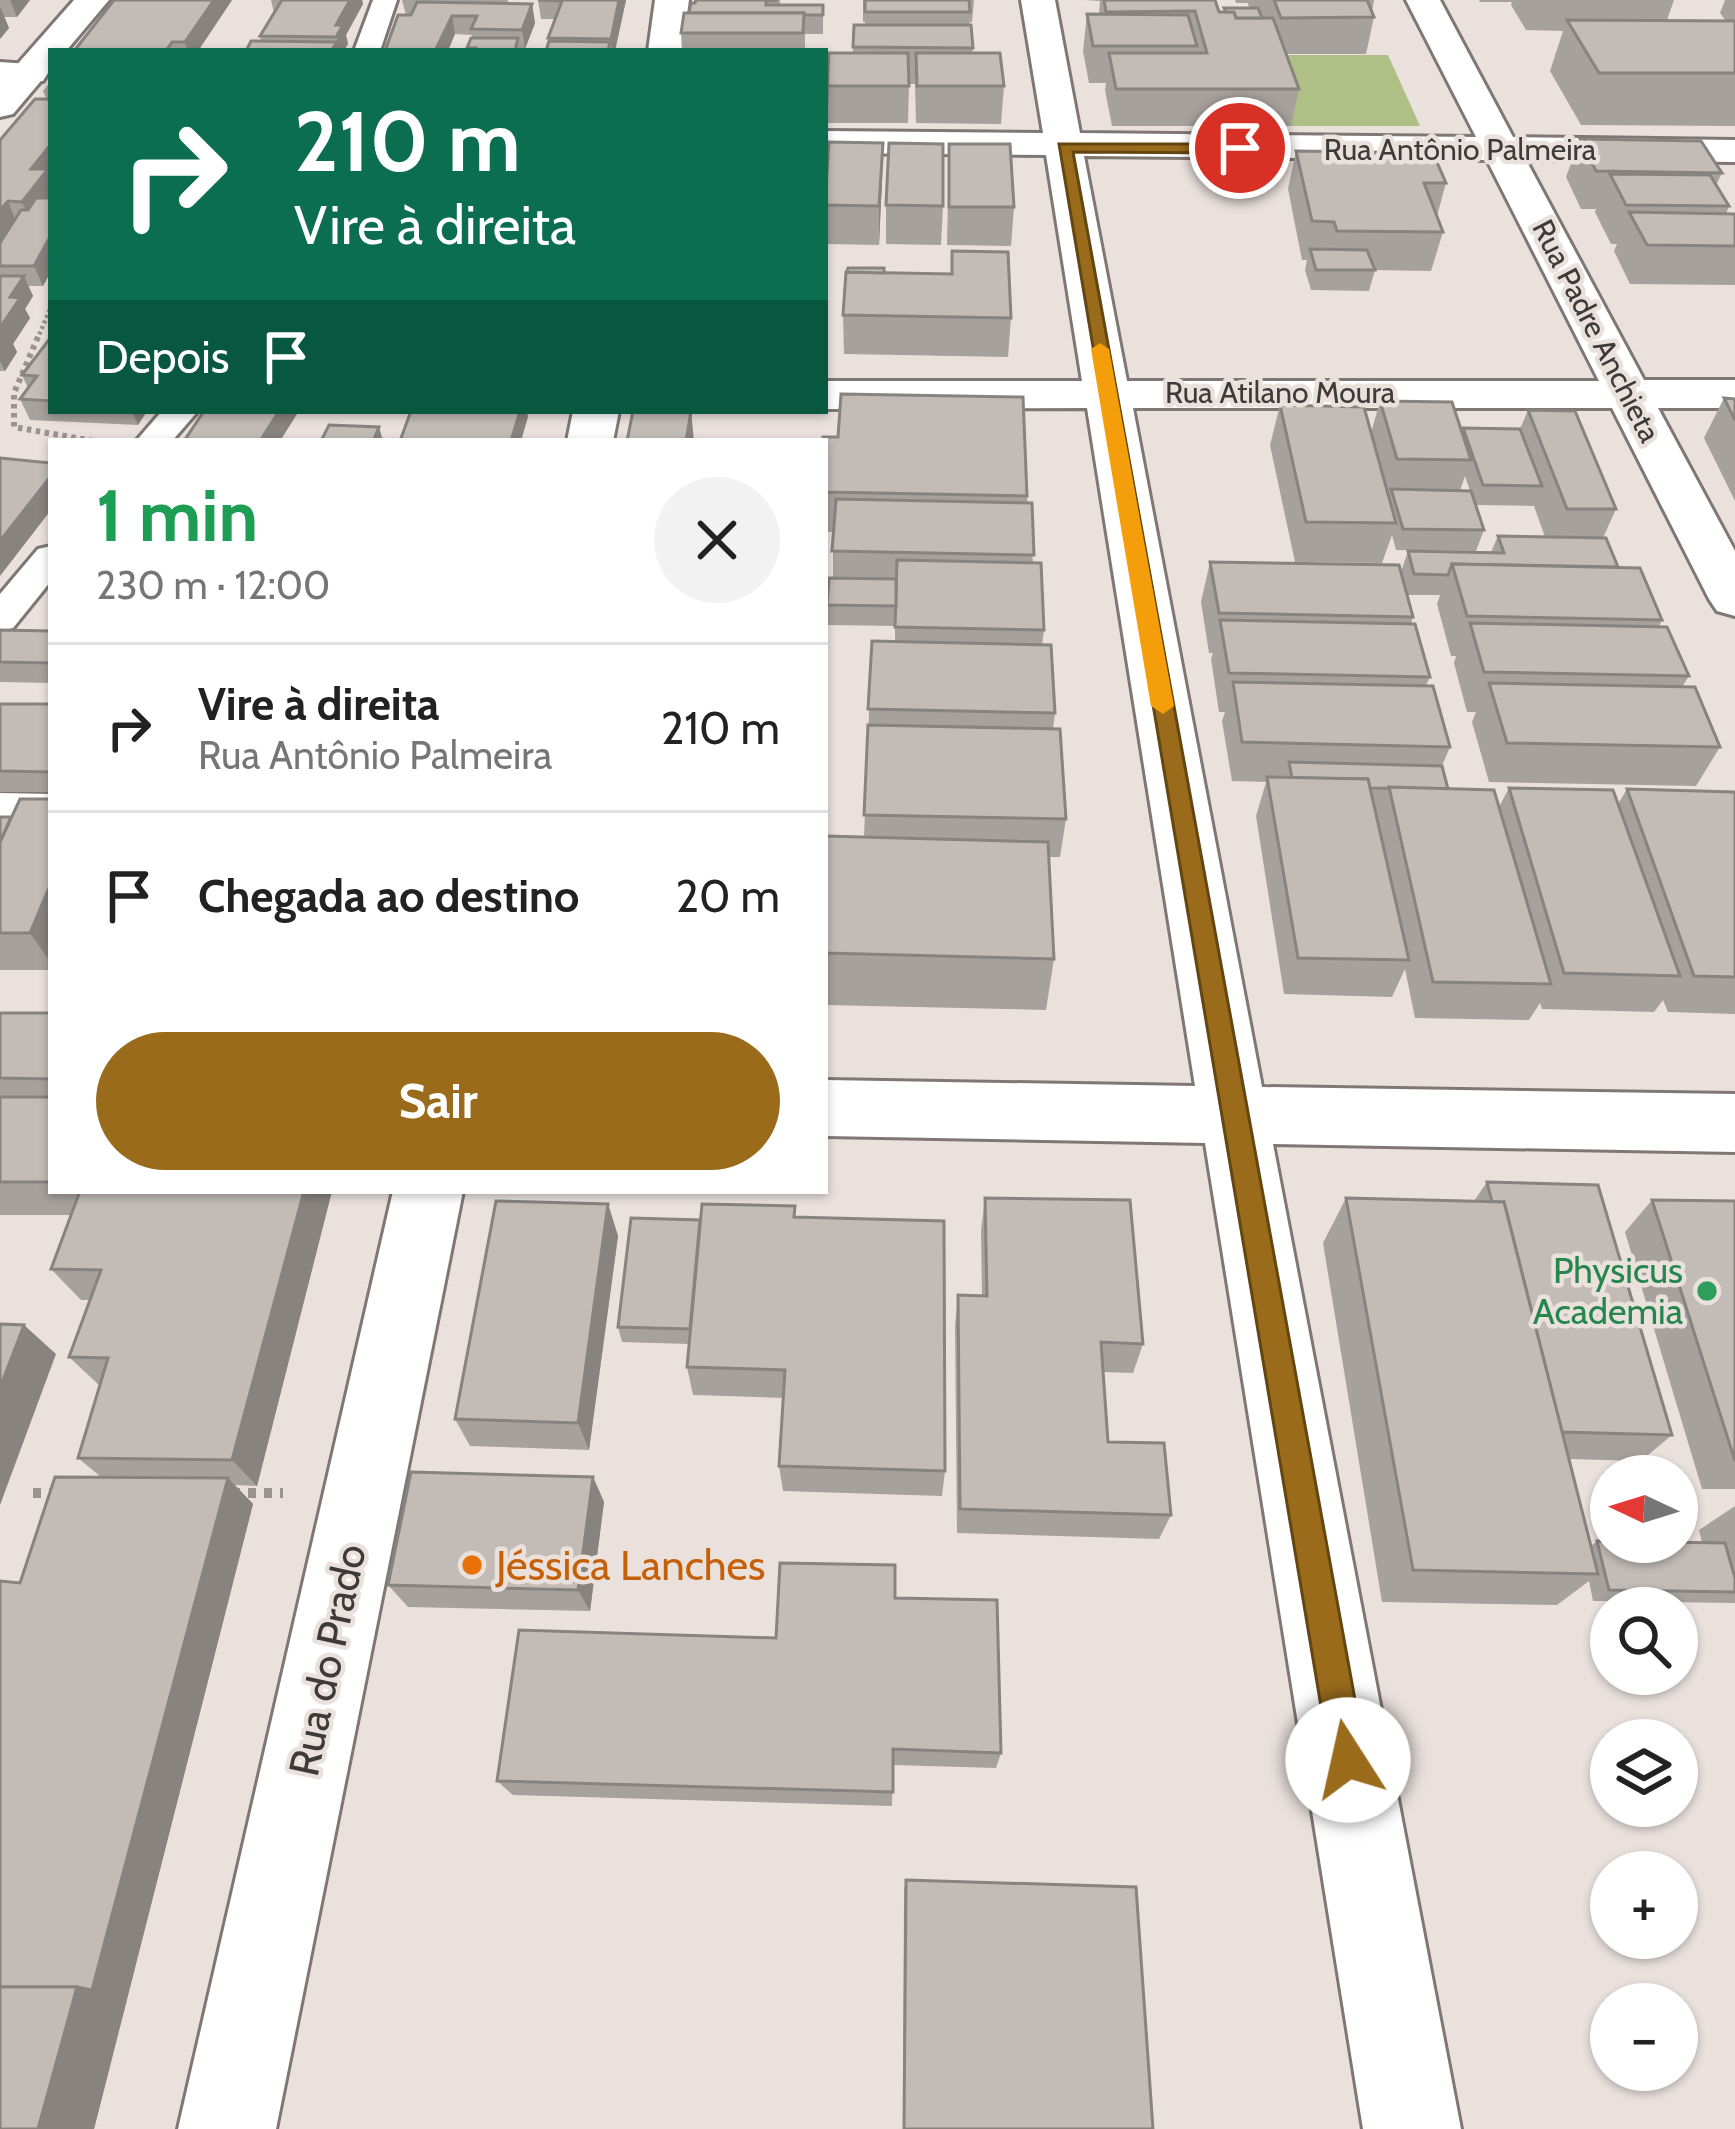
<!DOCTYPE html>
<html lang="pt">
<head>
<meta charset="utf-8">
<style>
  :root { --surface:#fff; --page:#f2f2f2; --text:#222; --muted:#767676; --line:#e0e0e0; --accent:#996b1b }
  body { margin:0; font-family:Cabin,sans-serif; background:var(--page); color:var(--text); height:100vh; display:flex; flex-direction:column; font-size:45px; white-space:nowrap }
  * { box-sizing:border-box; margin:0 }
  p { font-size:39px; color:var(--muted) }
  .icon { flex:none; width:66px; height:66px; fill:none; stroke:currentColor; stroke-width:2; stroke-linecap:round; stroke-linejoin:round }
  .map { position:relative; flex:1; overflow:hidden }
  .drawer { position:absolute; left:48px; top:438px; width:780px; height:756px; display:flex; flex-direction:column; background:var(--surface); border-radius:0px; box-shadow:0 3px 9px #0004 }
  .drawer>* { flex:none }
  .banner { position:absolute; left:48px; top:48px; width:780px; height:366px; border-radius:0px; box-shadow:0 3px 9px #0004; background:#0b6e4f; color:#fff; overflow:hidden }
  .needle { width:78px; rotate:274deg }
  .fabs { position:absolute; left:1590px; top:1455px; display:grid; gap:24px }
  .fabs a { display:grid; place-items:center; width:108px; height:108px; border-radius:50%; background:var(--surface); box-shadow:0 3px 9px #0004; font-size:60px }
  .pin { position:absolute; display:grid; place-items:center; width:102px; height:102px; color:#fff; margin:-51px; border:6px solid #fff; border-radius:50%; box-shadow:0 3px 12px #0007 }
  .me { position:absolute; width:132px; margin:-66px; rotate:350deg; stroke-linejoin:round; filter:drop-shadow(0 0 9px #0008) }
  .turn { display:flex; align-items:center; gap:42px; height:252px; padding:0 48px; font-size:54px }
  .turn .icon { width:156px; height:156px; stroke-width:2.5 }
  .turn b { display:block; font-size:84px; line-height:102px }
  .then { display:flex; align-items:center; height:114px; padding:0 48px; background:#0003; gap:24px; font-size:45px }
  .round { display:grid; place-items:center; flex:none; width:126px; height:126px; border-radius:63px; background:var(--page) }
  .overview { display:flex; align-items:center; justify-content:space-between; height:204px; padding:0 48px }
  h1 { font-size:72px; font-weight:700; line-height:90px; color:#1e9e55 }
  .cta { display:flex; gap:24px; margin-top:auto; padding:24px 48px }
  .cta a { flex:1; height:138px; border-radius:72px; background:var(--accent); color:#fff; font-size:48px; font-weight:700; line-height:138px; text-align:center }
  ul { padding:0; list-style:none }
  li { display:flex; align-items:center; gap:36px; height:168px; padding:0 48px; border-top:3px solid var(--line) }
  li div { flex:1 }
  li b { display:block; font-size:45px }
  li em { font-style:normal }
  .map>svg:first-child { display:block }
  .green { fill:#afc087 }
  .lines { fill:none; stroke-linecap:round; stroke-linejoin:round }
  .lane-casing { stroke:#7f7773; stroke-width:6 }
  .street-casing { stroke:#7f7773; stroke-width:6 }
  .primary-casing { stroke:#7f7773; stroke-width:6 }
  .path-far2 { stroke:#9a9390; stroke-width:4.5; stroke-dasharray:3 3; stroke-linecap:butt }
  .path-far1 { stroke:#9a9390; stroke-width:6; stroke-dasharray:4.5 4.5; stroke-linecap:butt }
  .path { stroke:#9a9390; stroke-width:10; stroke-dasharray:8 8; stroke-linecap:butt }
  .lane { fill:#fff; fill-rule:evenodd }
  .street { fill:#fff; fill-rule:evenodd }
  .primary { fill:#fff; fill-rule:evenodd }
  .wall { fill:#a7a19d; fill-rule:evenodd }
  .shaded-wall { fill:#88837f }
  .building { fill:#c2bbb6; stroke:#88837f; stroke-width:3 }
  .route { fill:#996b1b; stroke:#634612; stroke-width:3 }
  .slow { fill:#f59e0b }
  .leisure-dot { fill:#2e9e5b; stroke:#eae1dd; stroke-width:4.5 }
  .food-dot { fill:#e8710a; stroke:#eae1dd; stroke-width:4.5 }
  .labels { text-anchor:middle; stroke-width:9; stroke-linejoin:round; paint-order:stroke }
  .far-street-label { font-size:30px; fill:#3e3a39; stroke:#eae1dd }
  .leisure-label { font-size:36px; fill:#27864d; stroke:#eae1dd; text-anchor:end }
  .near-food-label { font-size:42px; fill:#c56008; stroke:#eae1dd; text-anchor:start }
  .near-street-label { font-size:42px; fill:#3e3a39; stroke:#eae1dd }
</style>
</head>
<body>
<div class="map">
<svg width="1735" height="2129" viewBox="0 0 1735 2129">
  <rect width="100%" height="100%" fill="#eae1dd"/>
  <path class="green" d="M1266 55H1388L1420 126H1291Z"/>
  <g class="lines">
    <g class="lane-casing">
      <g id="lane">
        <path d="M373 0H397L380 51H354Z"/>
        <path d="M162 411H198L172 441H136Z"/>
        <path d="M51 546V581L13 628 0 631V594L38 549Z"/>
        <path d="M0 793 51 794V824L0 823Z"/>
      </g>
    </g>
    <g class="street-casing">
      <g id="street">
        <path d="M1021 0H1055L1080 133 1476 137 1406 0H1440L1513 137 1735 140V162L1526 160 1644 380H1735V408H1658L1735 551V616L1717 611 1709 599 1612 408H1133L1262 1087 1735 1094V1152L1273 1144 1461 2129H1363L1205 1143 825 1136V1080L1195 1086 1087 408 825 409V381H1082L1046 155 825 153V131L1043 133ZM1084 156 1487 160 1599 381H1127Z"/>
        <path d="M0 62 43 65 48 73 43 81 0 84Z"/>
      </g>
    </g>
    <g class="primary-casing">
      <g id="primary">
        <path d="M74 0H109L66 51H51V69L13 114 0 117V84Z"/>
        <path d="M655 0H689L682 51H648Z"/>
        <path d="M573 411H619L613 441H567Z"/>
        <path d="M393 1191H463L276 2129H178Z"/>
      </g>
    </g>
    <path class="path-far2" d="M37 340 51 307"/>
    <path class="path-far1" d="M38 337 14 393V427L93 441"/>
    <g class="path">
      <path d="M33 1493H55"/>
      <path d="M232 1493H283"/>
    </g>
    <use href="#lane" class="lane"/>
    <use href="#street" class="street"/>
    <use href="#primary" class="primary"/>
  </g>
  <g class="wall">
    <path d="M0 0H30L17 17H4L9 28 0 39Z"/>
    <path d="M232 0 198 51H74Z"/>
    <path d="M271 0H362L363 4 346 35 348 44 261 42 260 36 274 13Z"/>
    <path d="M402 0H508L507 4H532L535 23 525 49H520L521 51H468L467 48 473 38 472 35 455 34 406 15Z"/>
    <path d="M538 0H626L615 51H546L549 44 548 38 555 19H541Z"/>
    <path d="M780 0V5H823V34H805V51H682L681 33 689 13Z"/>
    <path d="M863 0H974L972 22H970L969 25 973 53 1004 86 1001 124 916 123 915 84H909L908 123H825V72H828L853 53 854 25H865V22H863Z"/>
    <path d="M1215 0 1219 12H1224V8H1249L1248 3H1236L1235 0H1374L1372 11 1374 17 1366 54H1286L1299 89 1291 126H1112L1105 90 1106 83H1089L1083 51 1087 14H1099L1100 1 1085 0Z"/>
    <path d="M1479 0H1674L1667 20H1725L1720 13 1725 0H1735V126L1581 125 1550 71 1563 31 1526 30 1511 5 1512 2H1480Z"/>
    <path d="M51 81V195L49 198H51V271L43 286H28L33 296 25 309 30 318 13 344 17 352 5 371H0V140L47 99 43 91Z"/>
    <path d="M1580 139 1722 173 1716 185 1729 206 1726 214H1735V285L1630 284 1614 251 1617 244H1611L1595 212 1596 209H1581L1566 177Z"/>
    <path d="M949 144 1014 207 1011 246 947 245Z"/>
    <path d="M1296 151 1446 183 1437 216 1443 232 1431 271 1375 270 1369 291 1311 290 1305 270 1307 260H1302L1288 189Z"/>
    <path d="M882 180 879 245 825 244V185Z"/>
    <path d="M886 205 943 206 941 245 886 244Z"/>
    <path d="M952 251 1011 318 1008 357 844 354 843 315 884 273 951 274Z"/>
    <path d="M51 337V411H147L138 425 30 420 20 399 28 388 22 375Z"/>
    <path d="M1724 398 1735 399V501L1704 438Z"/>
    <path d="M1380 401 1462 432 1463 428 1520 429 1528 410 1616 509 1603 538 1618 567 1662 620 1659 626 1689 676 1682 687 1720 747 1696 786 1489 782 1472 722 1476 712H1467L1454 663 1456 656H1451L1437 604 1440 595H1407L1413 617 1411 624 1430 677 1426 685 1450 747 1442 766 1448 789 1499 807 1509 788 1618 804 1627 789 1735 792V1014L1668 1012 1663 1000 1654 1012 1542 1009 1540 1003 1529 1020 1415 1018 1405 969 1392 997 1284 994 1256 816 1266 782 1232 781 1222 721 1225 712H1219L1211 659 1213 653H1209L1201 602 1210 562 1401 572 1408 551 1491 552 1498 536 1545 537 1534 506 1476 505 1484 530 1476 551 1396 550 1392 535 1382 563 1295 562 1270 445 1280 405 1371 433ZM1465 476 1470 491H1460Z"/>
    <path d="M825 441 1027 496 1033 563 1044 630 1042 645 1055 713 1053 729 1066 819 1060 857H1049L1054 959 1046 1010 825 1005V836L864 837 872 641 895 642V626L827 625V605L833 578V532H825Z"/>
    <path d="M51 631V683L0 682V662Z"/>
    <rect x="0" y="704" width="51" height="88"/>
    <path d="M51 799V970H0V817H11Z"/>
    <path d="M0 1013H51V1191H332L257 1486 235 1485 253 1504 94 2129H0L20 1583 101 1477 78 1458 100 1386 69 1357 90 1300H81L51 1269 71 1215H0Z"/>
    <path d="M1487 1182 1672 1435 1641 1461 1569 1459 1591 1546 1597 1541 1702 1543 1699 1530 1735 1506V1603L1593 1601 1589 1581 1557 1605 1382 1602 1323 1243 1346 1198 1474 1201Z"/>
    <path d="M985 1198 1143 1344 1133 1373 1103 1372 1108 1442 1171 1515 1159 1539 957 1533 955 1325 958 1295 982 1296 981 1230Z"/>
    <path d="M1652 1200 1735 1201V1489H1702L1625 1232Z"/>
    <path d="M608 1204 618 1236 589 1450 470 1446 455 1419Z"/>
    <path d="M796 1217 945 1471 942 1496 783 1491 779 1466 783 1398 693 1395 687 1367 689 1344 622 1342 618 1327 700 1220Z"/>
    <path d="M593 1477 604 1502 590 1611 408 1607 388 1585Z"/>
    <path d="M895 1598 1001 1753 996 1768 893 1765 892 1806 513 1795 497 1781Z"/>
    <path d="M906 1880 1153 2129H903L904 1891Z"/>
  </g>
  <g class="shaded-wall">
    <path d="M10 0H30L17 17Z"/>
    <path d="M214 0H232L198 51H188L185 42Z"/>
    <path d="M350 0H362L363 4 346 35 348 44 344 51H331L337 42 336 25Z"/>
    <path d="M619 0H626L615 51H612L611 39Z"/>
    <path d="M532 4 535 23 525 49 522 30Z"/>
    <path d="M0 6 9 28 0 39Z"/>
    <path d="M452 16 455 34 448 51H435Z"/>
    <path d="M883 143 882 180 879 245V206Z"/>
    <path d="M51 144V195L31 222 22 202 31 169Z"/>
    <path d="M8 201 16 221 0 242V210Z"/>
    <path d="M51 235V271L43 286 34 266Z"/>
    <path d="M24 276 33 296 25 309 30 318 13 344 17 352 5 371 0 361V328L10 297Z"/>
    <path d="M132 411H147L138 425Z"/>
    <path d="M279 411H299L280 441H263L262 438Z"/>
    <path d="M518 411H527L528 417 521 441H511Z"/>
    <path d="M691 411 694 441H686Z"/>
    <path d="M379 427 383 441H373Z"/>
    <path d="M51 476V510L0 576V541Z"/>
    <path d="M51 883V963L30 933Z"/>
    <path d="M304 1191H332L257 1486 232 1460Z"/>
    <path d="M608 1204 618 1236 589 1450 578 1423Z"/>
    <path d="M24 1325 56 1354 0 1505V1388Z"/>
    <path d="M593 1477 604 1502 590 1611 578 1590Z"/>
    <path d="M228 1478 253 1504 94 2129H38L77 1987 169 1698Z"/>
  </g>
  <g class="building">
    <path d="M114 0H214L185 42H172L166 51H74Z"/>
    <path d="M282 0H350L336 25H343L336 37 260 36Z"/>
    <path d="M538 0H619L611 39 548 38 562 1Z"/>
    <path d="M696 0H778L766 1V5H823V15H804V13H689L691 3H695Z"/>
    <path d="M865 0H969L970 12H865Z"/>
    <path d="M1104 0H1215L1219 12H1234L1236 18H1273L1299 89H1116L1109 53H1207L1195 11 1106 12Z"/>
    <path d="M1274 0H1367L1374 17 1281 18Z"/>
    <path d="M417 2 532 4 522 30 471 29 477 16H452L435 51H385L398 15H411Z"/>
    <path d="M1224 8H1258L1262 18H1236L1234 12H1226Z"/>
    <path d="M684 13H804L803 33H681Z"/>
    <path d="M1087 14 1188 15 1197 46H1093Z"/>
    <path d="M1567 20 1735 21V73H1599Z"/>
    <path d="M854 25H971L973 48 853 47Z"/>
    <path d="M471 38H518L515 51H475L476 48H467Z"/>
    <path d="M251 41 337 42 331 51H246Z"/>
    <path d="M549 41 610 42 608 51H546Z"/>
    <path d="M682 50H797L682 51Z"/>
    <path d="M829 53H908L909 86H827Z"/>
    <path d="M916 53H1000L1004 86H917Z"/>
    <path d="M825 72H828L827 104H825Z"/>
    <path d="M35 99H51V144L31 169H48L22 202 8 201 0 210V140Z"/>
    <path d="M1580 139 1701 141 1722 173 1596 171Z"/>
    <path d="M829 142 883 143 879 206 825 205Z"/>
    <path d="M889 143 943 144V206L886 205Z"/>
    <path d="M949 144H1010L1014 207H949Z"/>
    <path d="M1296 151 1433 153 1446 183H1424L1443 232 1337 231 1334 222 1312 221Z"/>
    <path d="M1610 174 1710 175 1729 206 1626 205Z"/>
    <path d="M36 198H51V235L34 266H0V243L21 210H28Z"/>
    <path d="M1629 212 1735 214V246L1647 245Z"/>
    <path d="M1310 249 1367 250 1375 270H1316Z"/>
    <path d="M952 251 1008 252 1011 318 843 315 846 272 952 274Z"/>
    <path d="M848 268H884V273L847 272Z"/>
    <path d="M0 276H24L10 297 20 298 0 328Z"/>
    <path d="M51 337V401L20 399 37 376 22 375Z"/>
    <path d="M841 394 1023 397 1027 496 825 492V441H823V437H838Z"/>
    <path d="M1724 398 1735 399V420Z"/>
    <path d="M1380 401 1452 402 1471 460 1397 459Z"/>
    <path d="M1280 405 1364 407 1396 523 1306 522Z"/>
    <path d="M1528 410 1575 411 1616 509H1567Z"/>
    <path d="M204 411H279L262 438 273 440 272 441H184Z"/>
    <path d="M411 411H520L511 441H400Z"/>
    <path d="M633 411H691L686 441H627Z"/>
    <path d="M329 425 379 427 373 441H321Z"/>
    <path d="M1463 428 1520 429 1542 486 1483 485Z"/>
    <path d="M0 458 51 463V476L0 541Z"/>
    <path d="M1391 489 1471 491 1484 530 1403 529Z"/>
    <path d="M836 499 1032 503 1034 555 832 551Z"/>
    <path d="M1498 536 1606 538 1618 567 1452 564 1448 575 1414 574 1408 551 1504 553Z"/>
    <path d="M897 560 1041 563 1044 630 895 627Z"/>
    <path d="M1210 562 1399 565 1413 617 1219 613Z"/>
    <path d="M1452 564 1640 568 1662 620 1467 616Z"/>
    <path d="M829 578 896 579V606L827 605Z"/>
    <path d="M1220 620 1415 624 1430 677 1229 673Z"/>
    <path d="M1470 623 1667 627 1689 676 1484 672Z"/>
    <path d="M0 630 51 631V663L0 662Z"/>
    <path d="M872 641 1051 645 1055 713 868 709Z"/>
    <path d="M1233 682 1433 686 1450 747 1242 742Z"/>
    <path d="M1489 683 1695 687 1720 747 1507 743Z"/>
    <path d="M0 704H51V772L0 771Z"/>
    <path d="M868 725 1060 729 1066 819 864 815Z"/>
    <path d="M1289 762 1442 766 1448 789 1370 788 1368 779 1292 778Z"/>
    <path d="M1267 777 1368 779 1409 960 1298 958Z"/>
    <path d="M1389 787 1494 790 1551 984 1433 982Z"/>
    <path d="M1509 788 1613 790 1680 976 1564 973Z"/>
    <path d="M1627 789 1735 792V977L1694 976Z"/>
    <path d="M20 799H51V883L30 933H0V842Z"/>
    <path d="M0 817H11L0 842Z"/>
    <path d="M825 836 1048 842 1054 959 825 953Z"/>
    <path d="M0 1013H51V1079L0 1078Z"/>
    <rect x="0" y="1097" width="51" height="85"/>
    <path d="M1487 1182 1598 1185 1672 1435 1562 1432 1504 1202H1492Z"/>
    <path d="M80 1191H304L232 1460 78 1458 108 1358 69 1357 101 1270 51 1269Z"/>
    <path d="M985 1198 1130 1200 1143 1344 1101 1342 1108 1442 1164 1443 1171 1515 960 1509 958 1295 987 1296Z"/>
    <path d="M1346 1198 1504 1202 1598 1574 1413 1570Z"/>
    <path d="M1652 1200 1735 1201V1461Z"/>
    <path d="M496 1201 608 1204 578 1423 455 1419Z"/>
    <path d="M702 1204 795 1206 794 1217 944 1221 945 1471 779 1466 785 1370 687 1367Z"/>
    <path d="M631 1218 700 1220 690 1329 618 1327Z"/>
    <path d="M0 1324 24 1325 0 1388Z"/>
    <path d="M411 1472 593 1477 578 1590 388 1585Z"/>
    <path d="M55 1477 228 1478 92 1990 77 1987H0V1581L20 1583Z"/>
    <path d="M1597 1541 1725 1543 1735 1578V1592L1609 1590Z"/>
    <path d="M780 1563 895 1565V1598L997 1600 1001 1753 893 1749V1792L497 1781 519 1630 776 1638Z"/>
    <path d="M906 1880 1136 1887 1153 2129H904Z"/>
    <path d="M0 1987H77L38 2129H0Z"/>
  </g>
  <path class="route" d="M1059 144H1240L1248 148 1240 153 1073 152 1366 1760 1361 1773 1348 1778 1335 1773 1330 1760Z"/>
  <path class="slow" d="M1100 343 1109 349 1174 706 1163 714 1151 706 1091 349Z"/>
  <circle class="leisure-dot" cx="1707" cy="1291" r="12"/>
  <circle class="food-dot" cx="472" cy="1565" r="12"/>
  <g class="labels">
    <g class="far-street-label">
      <text x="1460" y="160">Rua Antônio Palmeira</text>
      <text transform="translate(1596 331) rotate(63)" y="10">Rua Padre Anchieta</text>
      <text x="1280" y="403">Rua Atilano Moura</text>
    </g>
    <g class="leisure-label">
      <text x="1683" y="1283">Physicus<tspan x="1683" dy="41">Academia</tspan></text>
    </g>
    <g class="near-food-label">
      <text x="496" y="1580">Jéssica Lanches</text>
    </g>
    <g class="near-street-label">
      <text transform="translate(327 1660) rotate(-78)" y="15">Rua do Prado</text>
    </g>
  </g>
</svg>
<div class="fabs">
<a><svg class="needle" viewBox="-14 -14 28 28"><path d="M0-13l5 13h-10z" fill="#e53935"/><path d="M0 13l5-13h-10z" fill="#767676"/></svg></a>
<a><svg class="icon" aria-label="search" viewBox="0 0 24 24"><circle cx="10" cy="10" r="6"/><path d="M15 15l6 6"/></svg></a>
<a><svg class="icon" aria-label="layers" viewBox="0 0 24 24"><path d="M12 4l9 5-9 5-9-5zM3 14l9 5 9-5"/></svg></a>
<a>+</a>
<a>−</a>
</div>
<div class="pin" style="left:1240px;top:148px;background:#d93025"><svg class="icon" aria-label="arrive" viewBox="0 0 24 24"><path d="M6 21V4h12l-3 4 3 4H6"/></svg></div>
<svg class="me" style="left:1348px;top:1760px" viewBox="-20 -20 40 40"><circle r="19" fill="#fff"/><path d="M0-13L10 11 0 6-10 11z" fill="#996b1b"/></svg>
<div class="banner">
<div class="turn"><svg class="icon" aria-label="right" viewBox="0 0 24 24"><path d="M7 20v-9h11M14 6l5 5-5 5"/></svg><div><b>210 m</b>Vire à direita</div></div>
<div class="then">Depois<svg class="icon" aria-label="arrive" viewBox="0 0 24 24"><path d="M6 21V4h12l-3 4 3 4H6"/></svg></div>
</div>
<section class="drawer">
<div class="overview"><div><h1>1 min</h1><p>230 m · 12:00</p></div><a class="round"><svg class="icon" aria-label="close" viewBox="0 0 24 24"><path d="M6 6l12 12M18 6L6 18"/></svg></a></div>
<ul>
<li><svg class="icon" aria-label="right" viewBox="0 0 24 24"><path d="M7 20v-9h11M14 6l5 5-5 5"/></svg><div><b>Vire à direita</b><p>Rua Antônio Palmeira</p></div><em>210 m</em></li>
<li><svg class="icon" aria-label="arrive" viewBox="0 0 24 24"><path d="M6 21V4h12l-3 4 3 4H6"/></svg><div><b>Chegada ao destino</b></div><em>20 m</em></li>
</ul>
<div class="cta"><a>Sair</a></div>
</section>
</div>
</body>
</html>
